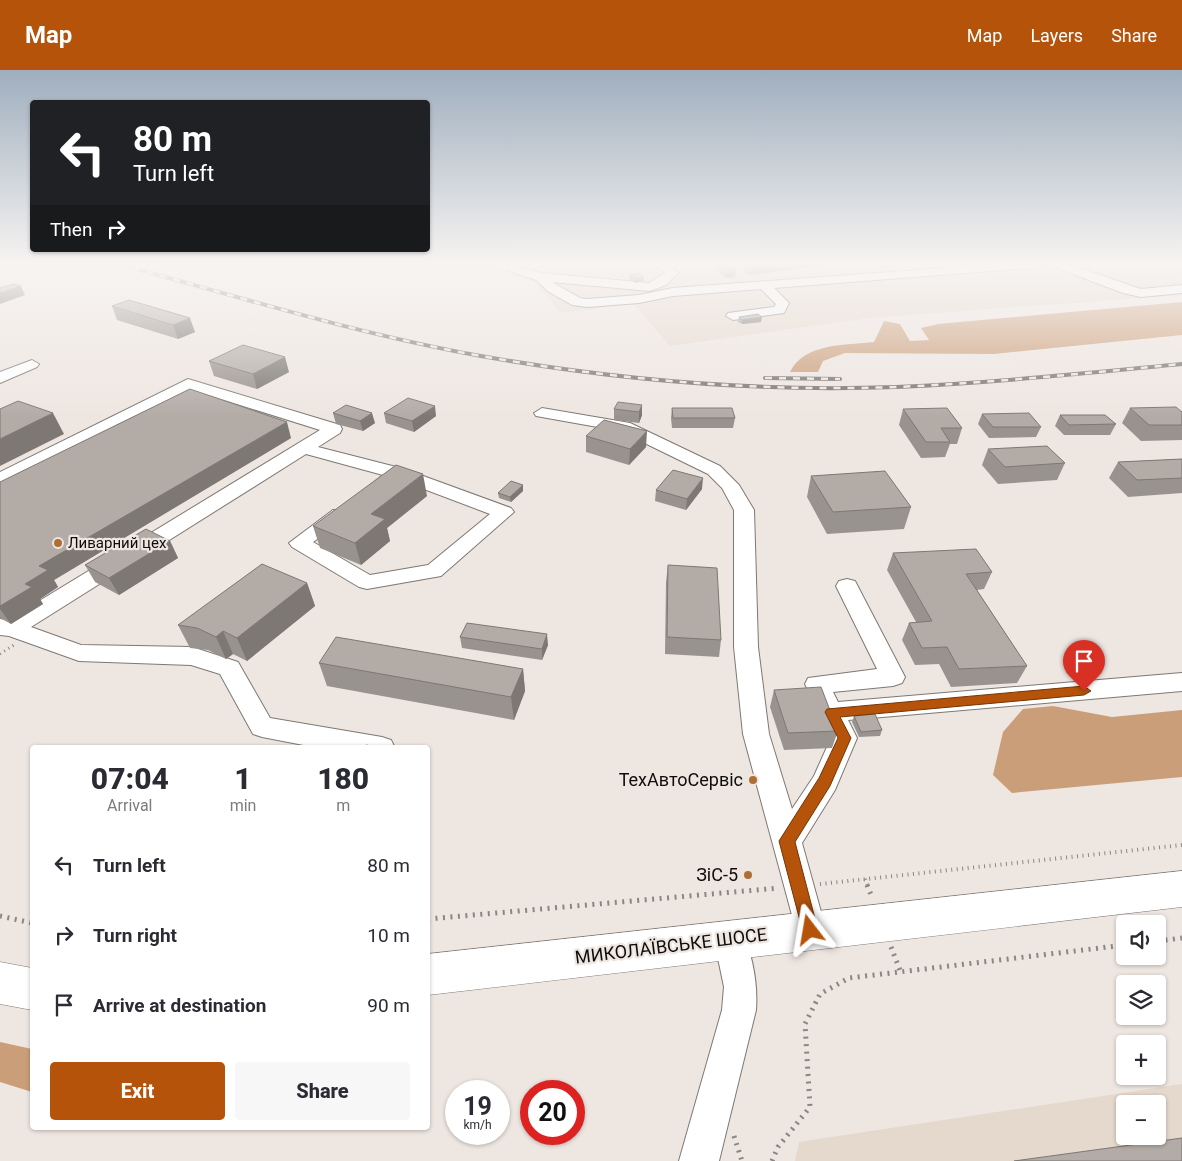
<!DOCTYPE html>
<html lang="en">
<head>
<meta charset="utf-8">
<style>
  :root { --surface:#fff; --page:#f7f7f7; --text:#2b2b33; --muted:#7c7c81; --accent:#b45309 }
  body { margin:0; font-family:Roboto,sans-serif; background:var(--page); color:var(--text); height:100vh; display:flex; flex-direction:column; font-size:19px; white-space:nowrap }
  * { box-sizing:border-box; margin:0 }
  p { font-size:16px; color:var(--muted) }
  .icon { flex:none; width:28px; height:28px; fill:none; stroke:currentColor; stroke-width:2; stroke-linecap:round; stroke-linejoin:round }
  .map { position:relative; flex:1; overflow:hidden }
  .details { position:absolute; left:30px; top:675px; width:400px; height:385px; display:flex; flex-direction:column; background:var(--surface); border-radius:5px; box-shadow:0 1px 4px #0004 }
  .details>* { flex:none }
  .banner { position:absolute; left:30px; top:30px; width:400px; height:152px; border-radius:5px; box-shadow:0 1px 4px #0004; background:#202124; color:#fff; overflow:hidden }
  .tools { position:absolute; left:1116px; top:845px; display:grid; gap:10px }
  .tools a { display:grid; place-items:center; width:50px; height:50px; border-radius:5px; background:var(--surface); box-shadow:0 1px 4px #0004; font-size:25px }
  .speed { position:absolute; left:445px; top:1010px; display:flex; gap:10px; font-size:25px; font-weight:700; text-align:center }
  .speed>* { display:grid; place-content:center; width:65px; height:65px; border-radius:50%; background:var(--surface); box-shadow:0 1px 4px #0004; line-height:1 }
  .speed small { font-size:12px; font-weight:400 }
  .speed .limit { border:8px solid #d22; background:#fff; color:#111 }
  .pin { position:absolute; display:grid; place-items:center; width:42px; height:42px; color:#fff; margin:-51px -21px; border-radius:50% 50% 50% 0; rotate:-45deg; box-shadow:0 0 5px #0007 }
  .pin .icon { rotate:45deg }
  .me { position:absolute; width:55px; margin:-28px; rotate:346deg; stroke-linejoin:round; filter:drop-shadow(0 0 4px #0008) }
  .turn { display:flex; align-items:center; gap:18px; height:105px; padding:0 20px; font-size:22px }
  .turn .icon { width:65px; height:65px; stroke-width:2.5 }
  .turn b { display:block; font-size:35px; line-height:42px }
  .then { display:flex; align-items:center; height:48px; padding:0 20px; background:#0003; gap:10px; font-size:19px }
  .eta { display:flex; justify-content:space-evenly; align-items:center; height:85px; text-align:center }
  .eta b { font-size:30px; font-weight:800; line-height:35px }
  .cta { display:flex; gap:10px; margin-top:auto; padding:10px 20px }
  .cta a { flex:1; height:58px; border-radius:5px; background:var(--accent); color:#fff; font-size:20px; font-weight:800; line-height:58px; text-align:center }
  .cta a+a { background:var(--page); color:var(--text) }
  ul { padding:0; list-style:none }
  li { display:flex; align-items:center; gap:15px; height:70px; padding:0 20px }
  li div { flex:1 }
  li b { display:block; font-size:19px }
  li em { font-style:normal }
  header { display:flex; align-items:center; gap:30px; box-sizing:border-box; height:70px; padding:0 25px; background:var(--accent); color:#fff }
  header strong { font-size:24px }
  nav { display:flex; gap:28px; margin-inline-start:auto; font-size:18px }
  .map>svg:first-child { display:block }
  .built { fill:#e5d8cd; fill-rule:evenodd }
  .forest { fill:#cb9e7a }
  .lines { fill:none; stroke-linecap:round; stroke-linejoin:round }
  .minor-casing { stroke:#7e7873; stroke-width:2 }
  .major-casing { stroke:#7e7873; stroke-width:1 }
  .path-far2 { stroke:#8c8683; stroke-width:3; stroke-dasharray:1 4; stroke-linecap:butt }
  .path-far1 { stroke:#8c8683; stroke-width:4; stroke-dasharray:1 4.5; stroke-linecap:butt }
  .path { stroke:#8c8683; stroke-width:5; stroke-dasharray:2 5.5; stroke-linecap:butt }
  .minor { fill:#fff; fill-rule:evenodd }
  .major { fill:#fff; fill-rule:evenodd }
  .rail-casing { stroke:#797471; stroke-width:4 }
  .rail { stroke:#eee6e1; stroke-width:2.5; stroke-dasharray:7; stroke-linecap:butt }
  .wall { fill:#99938f }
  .shaded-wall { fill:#7d7874 }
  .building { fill:#b2aba6; stroke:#7d7874 }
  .route { fill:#b45309; stroke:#753606 }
  .poi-dot { fill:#ad6f35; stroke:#eee6e1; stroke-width:2 }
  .labels { text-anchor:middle; stroke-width:4.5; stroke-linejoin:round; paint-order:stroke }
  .poi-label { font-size:15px; fill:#0f0d0b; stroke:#eee6e1; text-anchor:start }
  .near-poi-label { font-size:18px; fill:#0f0d0b; stroke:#eee6e1; text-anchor:end }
  .near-street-label { font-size:18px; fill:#0f0d0b; stroke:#eee6e1 }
</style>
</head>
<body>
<header>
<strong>Map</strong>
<nav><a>Map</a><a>Layers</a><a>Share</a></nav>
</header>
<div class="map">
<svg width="1182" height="1091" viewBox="0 0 1182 1091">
  <rect width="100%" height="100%" fill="#eee6e1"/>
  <g class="built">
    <path d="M456 194H1182V225L869 248 670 276 634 234 561 243 533 211Z"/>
    <path d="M1182 1014V1091H795L799 1072ZM1125 1034H1158V1066H1125Z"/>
  </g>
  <g class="forest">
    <path d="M1182 232V265L994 284 845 283 823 291 818 302H790C804 273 846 275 874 272L884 251 900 254 910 271 929 270 921 258 938 254Z"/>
    <path d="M1053 636 1112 647 1182 640V707L1012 723 993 705 1003 662 1023 639Z"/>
    <path d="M0 972 32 979V1022L0 1012Z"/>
  </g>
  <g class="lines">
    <g class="minor-casing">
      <g id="minor">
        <path d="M489 194H508L541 203 649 213 665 203 655 194H668L678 203 666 215 650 221 552 212 580 228 587 229 639 225 673 218 998 194H1068L1141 219 1182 215V223L1141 227 1123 223 1052 196 774 218 789 233 784 243 733 250 726 246 728 243 774 237 776 234 761 219 673 226 639 233 587 237 572 235 549 222 536 210Z"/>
        <path d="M32 290 39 294 37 297 0 313V302Z"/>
        <path d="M188 309 340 355 342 359 340 363 318 377 404 399 511 438 514 442 441 506 367 519 359 517 292 477 289 473 333 440H347L350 444 347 448 313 472 370 505 428 495 490 444 400 410 387 419H373L371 415 383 405 306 384 31 557 81 575 192 577 238 592 270 648 382 667 391 670 395 678H319L262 667 253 664 220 604 191 595 79 591 9 566 0 565V549L8 550 320 360 189 319 0 414V402Z"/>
        <path d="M542 338 630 353 720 396 739 415 754 440 758 577 769 664 792 739 814 706 831 668 805 614 808 608 877 599 836 516 839 511 847 509 855 511 905 607 902 613 893 616 833 622 838 632 1182 603V621L848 650 857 668 835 720 802 773 826 860 821 871 810 876 799 871 743 664 734 577V440L722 418 708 404 620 361 536 346 534 343Z"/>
        <path d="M730 853 741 858C752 884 758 912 756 940L719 1091H679L722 940 724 917 714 869 719 858Z"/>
      </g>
    </g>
    <g class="major-casing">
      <g id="major">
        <path d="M1182 801V837L428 925V884Z"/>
        <path d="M0 892 32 898V940L0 934Z"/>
      </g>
    </g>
    <path class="path-far2" d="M0 584 14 575"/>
    <g class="path-far1">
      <path d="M865 809 868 816"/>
      <path d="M820 814 1182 775"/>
    </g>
    <g class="path">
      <path d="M867 815 872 827"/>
      <path d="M0 846 32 853"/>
      <path d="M428 849 779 818"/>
      <path d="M1158 871 1182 868"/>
      <path d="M891 877 901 903"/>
      <path d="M734 1066 742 1091"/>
      <path d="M772 1091 778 1077 810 1037 805 954 820 924 849 908 1125 875"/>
    </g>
    <use href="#minor" class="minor"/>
    <use href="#major" class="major"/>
    <g class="rail-casing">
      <g id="rail">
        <path d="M119 194C239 227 358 264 481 286 617 310 758 322 896 317 992 313 1087 303 1182 294"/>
        <path d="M765 308 840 309"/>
      </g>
    </g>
    <use href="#rail" class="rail"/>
  </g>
  <g class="wall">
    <path d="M715 194H731L736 198 735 207 726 208 715 199Z"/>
    <path d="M744 194H831L749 205 743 200Z"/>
    <path d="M629 205 643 211 635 213 629 209Z"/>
    <path d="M112 236 195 262 178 269 117 250Z"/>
    <path d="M739 247 761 252 742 254 738 252Z"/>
    <path d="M209 291 289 302 257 319 214 306Z"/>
    <path d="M642 335V345L639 353 614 350V339Z"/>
    <path d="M672 338 735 348 733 358H672L671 348Z"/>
    <path d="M1130 338 1182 342V370L1141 371 1122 353Z"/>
    <path d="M903 339 962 358 957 374H950L945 387 921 388 899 355Z"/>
    <path d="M333 343 375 353 363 361 336 354Z"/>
    <path d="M384 343 436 346 414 362 386 353Z"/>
    <path d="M982 344 1041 357 1036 367 989 368 978 354Z"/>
    <path d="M1060 345 1116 354 1110 365H1064L1055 356Z"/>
    <path d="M586 366 646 377 629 395 586 382Z"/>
    <path d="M291 368 54 510 58 517 40 529 43 534 11 554 0 548V412Z"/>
    <path d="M988 379 1065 393 1057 410 998 414 982 395Z"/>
    <path d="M1182 389V423L1128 427 1109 408 1118 392Z"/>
    <path d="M811 406 911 437 904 459 827 464 807 427Z"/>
    <path d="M523 415V421L511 432 499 428 498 423Z"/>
    <path d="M702 419 686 440 655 431 656 420Z"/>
    <path d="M427 426 387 458 390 471 361 495 320 478 313 456Z"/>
    <path d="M170 471 178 488 119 525 95 512 85 495Z"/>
    <path d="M893 483 992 502 984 519 977 520 1027 596 1017 613 951 617 939 594 915 595 902 570 909 553 916 552 887 500Z"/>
    <path d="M668 495 721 570 719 587 665 584 666 512Z"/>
    <path d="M307 513 315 536 247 591 233 584 226 589 208 580 190 578 178 555Z"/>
    <path d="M460 567 548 575 542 590 462 578Z"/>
    <path d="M319 593 523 599 525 621 514 650 327 616Z"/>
    <path d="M774 620 838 661 832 678 784 680 770 637Z"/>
    <path d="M854 646 882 660 880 666 859 667 852 652Z"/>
  </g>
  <g class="shaded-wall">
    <path d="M751 194H831L749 205Z"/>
    <path d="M736 198 735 207 726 208 727 200Z"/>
    <path d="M644 207 643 211 635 213V208Z"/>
    <path d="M21 216 25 225 0 234V223Z"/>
    <path d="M762 247 761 252 742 254V250Z"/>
    <path d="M190 248 195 262 178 269 173 255Z"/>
    <path d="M285 287 289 302 257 319 253 304Z"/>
    <path d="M642 335V345L639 353V342Z"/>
    <path d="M435 336 436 346 414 362 412 351Z"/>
    <path d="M53 343 64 364 0 396V369Z"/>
    <path d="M372 343 375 353 363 361 360 351Z"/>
    <path d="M287 352 291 368 54 510 58 517 40 529 43 534 11 554 0 539V536L25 514 39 496Z"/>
    <path d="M647 361 646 377 629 395 630 379Z"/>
    <path d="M423 404 427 426 387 458 390 471 361 495 355 473 371 444Z"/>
    <path d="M703 408 702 419 686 440 687 429Z"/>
    <path d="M523 415V421L511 432 510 427Z"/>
    <path d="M170 471 178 488 119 525 109 508Z"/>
    <path d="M307 513 315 536 247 591 237 568Z"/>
    <path d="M223 561 233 584 226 589 216 567Z"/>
    <path d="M547 564 548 575 542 590V579Z"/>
    <path d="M523 599 525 621 514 650 511 627Z"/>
  </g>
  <g class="building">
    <path d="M720 194H731L736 198 727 200Z"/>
    <path d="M639 203 644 207 635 208 629 205Z"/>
    <path d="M13 214 21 216 0 223V218Z"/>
    <path d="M129 230 190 248 173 255 112 236Z"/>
    <path d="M758 244 762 247 742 250 739 247Z"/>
    <path d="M243 275 285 287 253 304 209 291Z"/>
    <path d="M190 319 287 352 39 496 48 500 25 514 32 517 0 536V412Z"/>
    <path d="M408 328 435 336 412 351 384 343Z"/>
    <path d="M18 331 53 343 0 369V339Z"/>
    <path d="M618 332 642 335 639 342 614 339Z"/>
    <path d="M346 335 372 343 360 351 333 343Z"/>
    <path d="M1176 337 1182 342V355H1149L1130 338Z"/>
    <path d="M672 338H732L735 348H673Z"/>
    <path d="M947 338 962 358H941L950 372H926L903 339Z"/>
    <path d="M1029 343 1041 357H993L982 344Z"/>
    <path d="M1060 345H1105L1116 354 1069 355Z"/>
    <path d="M604 350 647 361 630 379 586 366Z"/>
    <path d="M1047 376 1065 393 1005 397 988 379Z"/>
    <path d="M1182 389V408L1137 410 1118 392Z"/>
    <path d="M396 395 423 404 371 444 385 449 355 473 313 456Z"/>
    <path d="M673 400 703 408 687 429 656 420Z"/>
    <path d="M885 401 911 437 833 442 811 406Z"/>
    <path d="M511 411 523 415 510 427 498 423Z"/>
    <path d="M146 459 170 471 109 508 85 495Z"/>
    <path d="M976 479 992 502 966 504 1027 596 959 599 947 577 922 578 909 553 932 551 893 483Z"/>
    <path d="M262 494 307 513 237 568 223 561 216 567 197 558 178 555Z"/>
    <path d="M668 495 717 498 721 570 667 567Z"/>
    <path d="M467 553 547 564 542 579 460 567Z"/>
    <path d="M336 567 523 599 511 627 319 593Z"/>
    <path d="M821 617 838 661 788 663 774 620Z"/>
    <path d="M875 644 882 660 861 662 854 646Z"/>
    <path d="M366 675 382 678H365Z"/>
    <path d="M1182 1068V1091H1014Z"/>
  </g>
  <linearGradient id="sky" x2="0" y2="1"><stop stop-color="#9faebe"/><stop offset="0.56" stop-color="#f7f4f2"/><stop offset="1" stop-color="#f7f4f2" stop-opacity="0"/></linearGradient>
  <rect width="1182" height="347" fill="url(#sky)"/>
  <path class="route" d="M1084 616 1091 621 1084 625 840 647 851 668 830 716 795 772 818 860 816 866 810 868 804 866 779 771 819 708 838 668 825 642 827 639Z"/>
  <g class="poi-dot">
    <circle cx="58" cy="473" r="5"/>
    <circle cx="753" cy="710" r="5"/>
    <circle cx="748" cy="805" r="5"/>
  </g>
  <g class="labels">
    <g class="poi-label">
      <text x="68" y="478">Ливарний цех</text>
    </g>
    <g class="near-poi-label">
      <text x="743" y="716">ТехАвтоСервіс</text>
      <text x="738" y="811">ЗіС-5</text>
    </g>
    <g class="near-street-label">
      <text transform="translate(671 876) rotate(-7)" y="6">МИКОЛАЇВСЬКЕ ШОСЕ</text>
    </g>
  </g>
</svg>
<div class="tools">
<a><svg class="icon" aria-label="sound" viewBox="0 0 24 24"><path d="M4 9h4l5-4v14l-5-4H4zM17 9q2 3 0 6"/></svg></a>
<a><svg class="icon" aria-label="layers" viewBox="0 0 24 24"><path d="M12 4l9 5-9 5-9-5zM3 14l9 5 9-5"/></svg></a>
<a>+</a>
<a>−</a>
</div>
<div class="speed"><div>19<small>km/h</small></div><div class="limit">20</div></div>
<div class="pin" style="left:1084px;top:621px;background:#d93025"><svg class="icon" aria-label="arrive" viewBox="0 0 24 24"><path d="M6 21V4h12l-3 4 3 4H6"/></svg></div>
<svg class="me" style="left:810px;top:860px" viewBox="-20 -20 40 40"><path d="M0-17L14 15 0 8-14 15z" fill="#b45309" stroke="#fff" stroke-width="4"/></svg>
<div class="banner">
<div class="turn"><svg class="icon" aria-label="left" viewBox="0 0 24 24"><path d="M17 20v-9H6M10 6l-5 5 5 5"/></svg><div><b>80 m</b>Turn left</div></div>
<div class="then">Then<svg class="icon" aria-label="right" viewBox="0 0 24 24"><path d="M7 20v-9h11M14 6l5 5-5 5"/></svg></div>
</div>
<section class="details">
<div class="eta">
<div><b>07:04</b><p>Arrival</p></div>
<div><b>1</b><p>min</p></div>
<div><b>180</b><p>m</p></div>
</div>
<ul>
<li><svg class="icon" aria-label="left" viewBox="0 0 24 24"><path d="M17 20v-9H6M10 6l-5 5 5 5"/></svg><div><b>Turn left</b></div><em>80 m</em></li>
<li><svg class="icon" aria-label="right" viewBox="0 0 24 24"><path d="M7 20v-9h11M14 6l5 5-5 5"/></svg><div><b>Turn right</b></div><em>10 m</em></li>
<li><svg class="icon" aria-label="arrive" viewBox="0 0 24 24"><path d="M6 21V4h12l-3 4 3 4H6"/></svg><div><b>Arrive at destination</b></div><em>90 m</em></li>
</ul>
<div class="cta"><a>Exit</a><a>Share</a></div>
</section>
</div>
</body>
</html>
